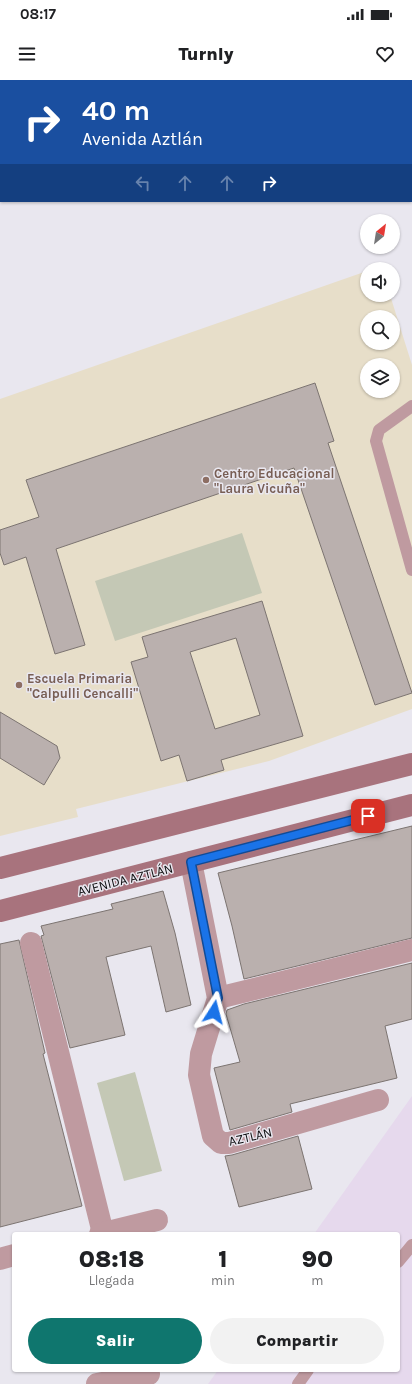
<!DOCTYPE html>
<html lang="es">
<head>
<meta charset="utf-8">
<style>
  :root { --surface:#fff; --page:#f2f2f2; --text:#202124; --muted:#757577; --accent:#0f766e }
  body { margin:0; font-family:Karla,sans-serif; background:var(--page); color:var(--text); height:100vh; display:flex; flex-direction:column; font-size:15px; white-space:nowrap }
  * { box-sizing:border-box; margin:0 }
  p { font-size:13px; color:var(--muted) }
  .icon { flex:none; width:22px; height:22px; fill:none; stroke:currentColor; stroke-width:2; stroke-linecap:round; stroke-linejoin:round }
  .map { position:relative; flex:1; overflow:hidden }
  .details { position:absolute; left:12px; top:1152px; width:388px; height:140px; display:flex; flex-direction:column; background:var(--surface); border-radius:4px; box-shadow:0 1px 3px #0004 }
  .details>* { flex:none }
  .guide { position:absolute; left:0px; top:0px; width:412px; height:122px; box-shadow:0 1px 3px #0004; background:#1a4fa0; color:#fff; overflow:hidden }
  .needle { width:26px; rotate:30deg }
  .tools { position:absolute; left:360px; top:134px; display:grid; gap:8px }
  .tools a { display:grid; place-items:center; width:40px; height:40px; border-radius:50%; background:var(--surface); box-shadow:0 1px 3px #0004; font-size:20px }
  .pin { position:absolute; display:grid; place-items:center; width:34px; height:34px; color:#fff; margin:-17px; border-radius:8px; box-shadow:0 2px 6px #0006 }
  .me { position:absolute; width:44px; margin:-22px; rotate:9deg; stroke-linejoin:round; filter:drop-shadow(0 0 3px #0008) }
  .turn { display:flex; align-items:center; gap:14px; height:84px; padding:0 16px; font-size:18px }
  .turn .icon { width:52px; height:52px; stroke-width:2.5 }
  .turn b { display:block; font-size:28px; line-height:34px }
  .lanes { display:flex; align-items:center; height:38px; padding:0 16px; background:#0003; justify-content:center; gap:20px; direction:ltr }
  .lanes .off { opacity:.35 }
  .eta { display:flex; justify-content:space-evenly; align-items:center; height:68px; text-align:center }
  .eta b { font-size:24px; font-weight:800; line-height:28px }
  .action { display:flex; gap:8px; margin-top:auto; padding:8px 16px }
  .action a { flex:1; height:46px; border-radius:24px; background:var(--accent); color:#fff; font-size:16px; font-weight:800; line-height:46px; text-align:center }
  .action a+a { background:var(--page); color:var(--text) }
  .status { display:flex; justify-content:space-between; align-items:center; height:28px; padding:0 20px; background:var(--surface); direction:ltr }
  .status svg { height:11px; fill:currentColor }
  header { display:flex; justify-content:space-between; align-items:center; height:52px; padding:0 16px; background:var(--surface); font-size:18px; font-weight:800 }
  .map>svg:first-child { display:block }
  .industrial { fill:#e6d9ed }
  .education { fill:#e7dec9; fill-rule:evenodd }
  .green { fill:#c4c8b5 }
  .building { fill:#bab0ae; stroke:#7c7471; fill-rule:evenodd }
  .lines { fill:none; stroke-linecap:round; stroke-linejoin:round }
  .lane { stroke:#bf9aa0; stroke-width:12 }
  .street { stroke:#bf9aa0; stroke-width:22 }
  .secondary { stroke:#a8737d; stroke-width:22 }
  .route-casing { stroke:#114b97; stroke-width:10 }
  .route { stroke:#1a73e8; stroke-width:7 }
  .education-dot { fill:#8d6e63; stroke:#e9e7ef; stroke-width:1.5 }
  .labels { text-anchor:middle; stroke-width:3; stroke-linejoin:round; paint-order:stroke }
  .education-label { font-size:13px; font-weight:bold; fill:#785e54; stroke:#e9e7ef; text-anchor:start }
  .street-label { font-size:13px; fill:#0d0d0f; stroke:#e9e7ef }
</style>
</head>
<body>
<div class="status"><b>08:17</b><svg viewBox="0 0 49 12"><path d="M0 12V9h3v3zM5 12V6h3v6zM10 12V3h3v9zM15 12V0h3v12zM26 1h20v11H26zM47 4h2v5h-2z"/></svg></div>
<header><svg class="icon" aria-label="menu" viewBox="0 0 24 24"><path d="M4 6h16M4 12h16M4 18h16"/></svg>Turnly<svg class="icon" aria-label="heart" viewBox="0 0 24 24"><path d="M12 20l-8-8c-3-5 5-10 8-4 3-6 11-1 8 4z"/></svg></header>
<div class="map">
<svg width="412" height="1304" viewBox="0 0 412 1304">
  <rect width="100%" height="100%" fill="#e9e7ef"/>
  <path class="industrial" d="M412 1016V1304H208L218 1290H398V1154H314Z"/>
  <path class="education" d="M367 191V215H390L412 285V629L269 681 76 729 78 737 0 756V319ZM367 237H393V263H367ZM367 285H393V311H367Z"/>
  <g class="green">
    <path d="M242 453 262 513 115 561 95 501Z"/>
    <path d="M135 992 162 1091 124 1101 97 1003Z"/>
  </g>
  <g class="building">
    <path d="M315 303 334 361 328 363 412 613 375 625 294 388 56 469 85 565 55 574 26 477 4 485 0 473V450L39 437 26 400Z"/>
    <path d="M262 521 303 656 221 680 224 690 187 701 179 675 161 681 131 582 148 577 142 557ZM236 558 260 635 215 649 190 572Z"/>
    <path d="M0 632 57 666 60 678 44 705 0 678Z"/>
    <path d="M412 746V858L244 899 232 846 218 793Z"/>
    <path d="M163 811 175 853 191 925 166 932 151 866 106 877 125 955 70 968 41 856 44 855 41 846 113 829 111 824Z"/>
    <path d="M19 860 45 973 43 974 82 1126 0 1147V864Z"/>
    <path d="M412 883V939L385 946 397 998 290 1024 292 1032 230 1050 214 988 240 982 226 934 227 930 244 924Z"/>
    <path d="M298 1056 312 1109 239 1127 225 1076 232 1075Z"/>
  </g>
  <g class="lines">
    <g class="lane">
      <path d="M412 326 379 350 376 361 412 490"/>
      <path d="M398 1182 412 1165"/>
      <path d="M298 1304 308 1290"/>
    </g>
    <g class="street">
      <path d="M69 0 75 1"/>
      <path d="M282 1 283 0"/>
      <path d="M191 782 218 918 201 974 199 995 213 1056 221 1063H229L378 1020"/>
      <path d="M31 863 103 1153"/>
      <path d="M218 918 412 870"/>
      <path d="M100 1154 157 1140"/>
      <path d="M0 1179 14 1175"/>
      <path d="M97 1304 149 1294"/>
    </g>
    <g class="secondary">
      <path d="M0 788 412 684"/>
      <path d="M0 831 412 725"/>
    </g>
  </g>
  <g class="lines">
    <g class="route-casing">
      <path id="route" d="M214 932 218 918 191 782 368 736"/>
    </g>
    <use href="#route" class="route"/>
  </g>
  <g class="education-dot">
    <circle cx="206" cy="400" r="4"/>
    <circle cx="19" cy="605" r="4"/>
  </g>
  <g class="labels">
    <g class="education-label">
      <text x="214" y="398">Centro Educacional<tspan x="214" dy="15">"Laura Vicuña"</tspan></text>
      <text x="27" y="603">Escuela Primaria<tspan x="27" dy="15">"Calpulli Cencalli"</tspan></text>
    </g>
    <g class="street-label">
      <text transform="translate(125 799) rotate(-14)" y="5">AVENIDA AZTLÁN</text>
      <text transform="translate(250 1056) rotate(-13)" y="5">AZTLÁN</text>
    </g>
  </g>
</svg>
<div class="tools">
<a><svg class="needle" viewBox="-14 -14 28 28"><path d="M0-13l5 13h-10z" fill="#e53935"/><path d="M0 13l5-13h-10z" fill="#757577"/></svg></a>
<a><svg class="icon" aria-label="sound" viewBox="0 0 24 24"><path d="M4 9h4l5-4v14l-5-4H4zM17 9q2 3 0 6"/></svg></a>
<a><svg class="icon" aria-label="search" viewBox="0 0 24 24"><circle cx="10" cy="10" r="6"/><path d="M15 15l6 6"/></svg></a>
<a><svg class="icon" aria-label="layers" viewBox="0 0 24 24"><path d="M12 4l9 5-9 5-9-5zM3 14l9 5 9-5"/></svg></a>
</div>
<div class="pin" style="left:368px;top:736px;background:#d93025"><svg class="icon" aria-label="arrive" viewBox="0 0 24 24"><path d="M6 21V4h12l-3 4 3 4H6"/></svg></div>
<svg class="me" style="left:214px;top:932px" viewBox="-20 -20 40 40"><path d="M0-17L14 15 0 8-14 15z" fill="#1a73e8" stroke="#fff" stroke-width="4"/></svg>
<div class="guide">
<div class="turn"><svg class="icon" aria-label="right" viewBox="0 0 24 24"><path d="M7 20v-9h11M14 6l5 5-5 5"/></svg><div><b>40 m</b>Avenida Aztlán</div></div>
<div class="lanes"><svg class="icon off" aria-label="left" viewBox="0 0 24 24"><path d="M17 20v-9H6M10 6l-5 5 5 5"/></svg><svg class="icon off" aria-label="ahead" viewBox="0 0 24 24"><path d="M12 20V5M6 11l6-6 6 6"/></svg><svg class="icon off" aria-label="ahead" viewBox="0 0 24 24"><path d="M12 20V5M6 11l6-6 6 6"/></svg><svg class="icon" aria-label="right" viewBox="0 0 24 24"><path d="M7 20v-9h11M14 6l5 5-5 5"/></svg></div>
</div>
<section class="details">
<div class="eta">
<div><b>08:18</b><p>Llegada</p></div>
<div><b>1</b><p>min</p></div>
<div><b>90</b><p>m</p></div>
</div>
<div class="action"><a>Salir</a><a>Compartir</a></div>
</section>
</div>
</body>
</html>
